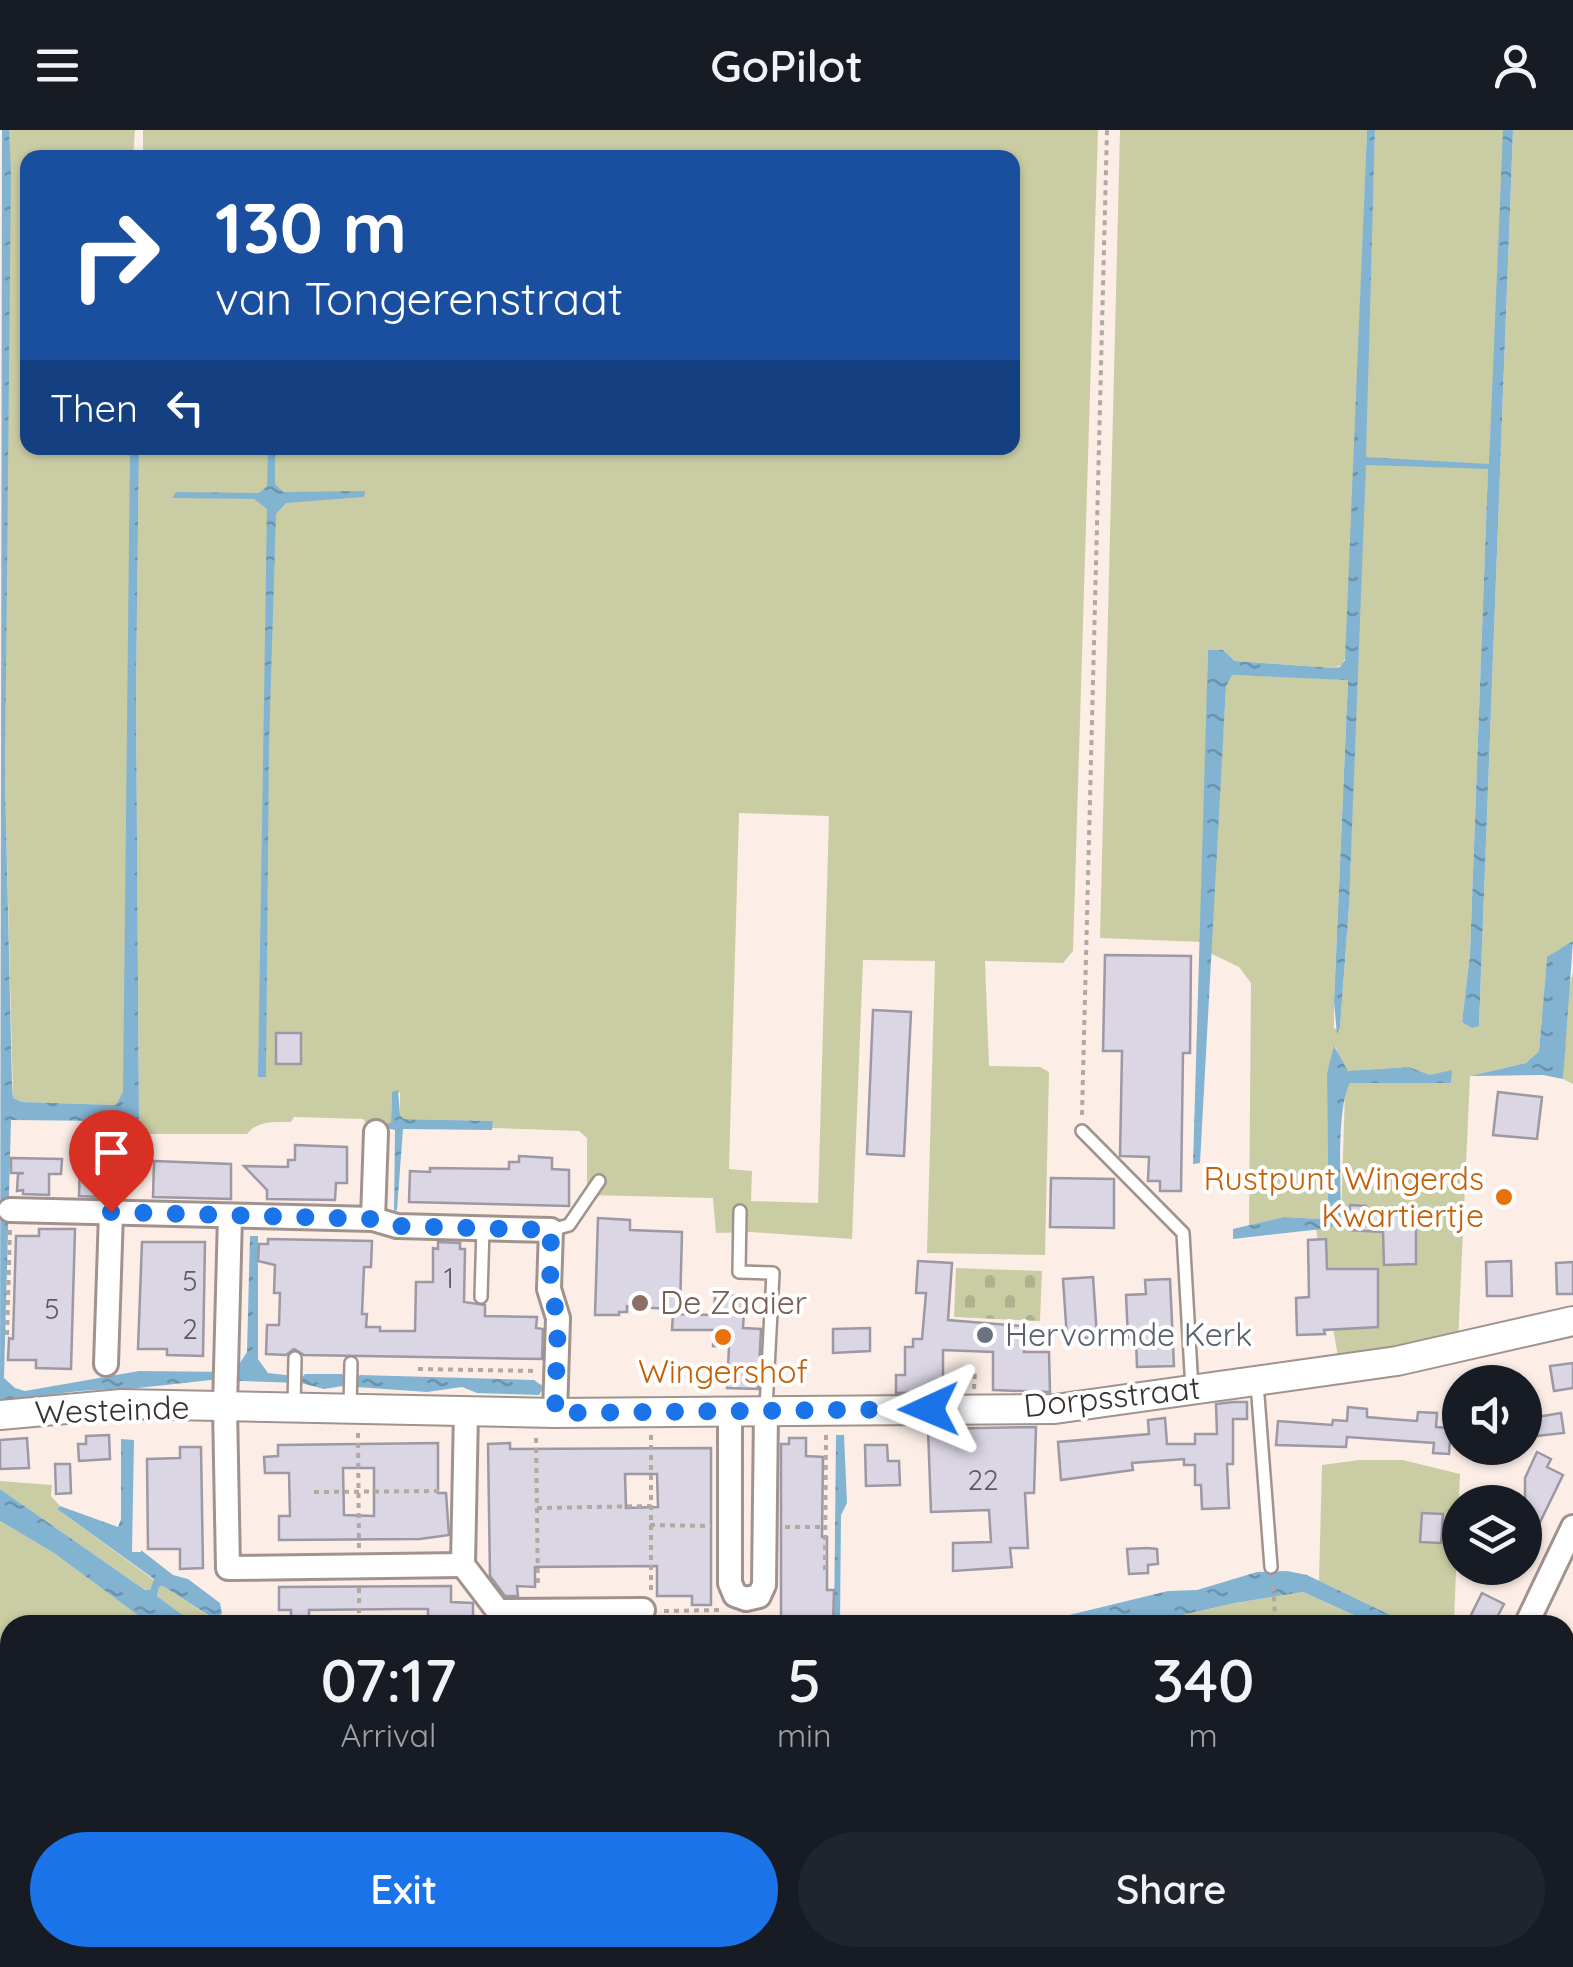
<!DOCTYPE html>
<html lang="en">
<head>
<meta charset="utf-8">
<style>
  :root { --surface:#171b24; --page:#20242c; --text:#f1f3f6; --muted:#9ea1a6; --accent:#1a73e8 }
  body { margin:0; font-family:Quicksand,sans-serif; background:var(--page); color:var(--text); height:100vh; display:flex; flex-direction:column; font-size:38px; white-space:nowrap }
  * { box-sizing:border-box; margin:0 }
  p { font-size:32px; color:var(--muted) }
  .icon { flex:none; width:55px; height:55px; fill:none; stroke:currentColor; stroke-width:2; stroke-linecap:round; stroke-linejoin:round }
  .map { position:relative; flex:1; overflow:hidden }
  .sheet { position:absolute; left:0px; top:1485px; width:1575px; height:352px; display:flex; flex-direction:column; background:var(--surface); border-radius:30px 30px 0 0; box-shadow:0 2px 8px #0004 }
  .sheet>* { flex:none }
  .banner { position:absolute; left:20px; top:20px; width:1000px; height:305px; border-radius:20px; box-shadow:0 2px 8px #0004; background:#1a4fa0; color:#fff; overflow:hidden }
  .fabs { position:absolute; left:1442px; top:1235px; display:grid; gap:20px }
  .fabs a { display:grid; place-items:center; width:100px; height:100px; border-radius:50%; background:var(--surface); box-shadow:0 2px 8px #0004; font-size:50px }
  .pin { position:absolute; display:grid; place-items:center; width:85px; height:85px; color:#fff; margin:-102px -42px; border-radius:50% 50% 50% 0; rotate:-45deg; box-shadow:0 0 10px #0007 }
  .pin .icon { rotate:45deg }
  .me { position:absolute; width:110px; margin:-55px; rotate:269deg; stroke-linejoin:round; filter:drop-shadow(0 0 8px #0008) }
  .turn { display:flex; align-items:center; gap:35px; height:210px; padding:0 30px; font-size:45px }
  .turn .icon { width:130px; height:130px; stroke-width:2.5 }
  .turn b { display:block; font-size:70px; line-height:85px }
  .then { display:flex; align-items:center; height:95px; padding:0 30px; background:#0003; gap:20px; font-size:38px }
  .eta { display:flex; justify-content:space-evenly; align-items:center; height:170px; text-align:center }
  .eta b { font-size:60px; font-weight:600; line-height:70px }
  .primary-button { display:flex; gap:20px; margin-top:auto; padding:20px 30px }
  .primary-button a { flex:1; height:115px; border-radius:60px; background:var(--accent); color:#fff; font-size:40px; font-weight:600; line-height:115px; text-align:center }
  .primary-button a+a { background:var(--page); color:var(--text) }
  header { display:flex; justify-content:space-between; align-items:center; height:130px; padding:0 30px; background:var(--surface); font-size:45px; font-weight:600 }
  .map>svg:first-child { display:block }
  .grass { fill:#cacda4; fill-rule:evenodd }
  .cemetery { fill:url(#cemetery-stones) }
  .water { fill:url(#water-ripples) }
  .building { fill:#dad6e3; stroke:#9c98a4; stroke-width:2.5; fill-rule:evenodd }
  .lines { fill:none; stroke-linecap:round; stroke-linejoin:round }
  .service-casing { stroke:#a0938d; stroke-width:16 }
  .minor-casing { stroke:#a0938d; stroke-width:28 }
  .tertiary-casing { stroke:#a0938d; stroke-width:32 }
  .path { stroke:#b3a8a2; stroke-width:4; stroke-dasharray:5 5; stroke-linecap:butt }
  .service { stroke:#fff; stroke-width:11 }
  .minor { stroke:#fff; stroke-width:22 }
  .tertiary { stroke:#fff; stroke-width:28 }
  .route { stroke:#1a73e8; stroke-width:18; stroke-dasharray:0 32.4 }
  .food-dot { fill:#e8710a; stroke:#fff; stroke-width:4 }
  .education-dot { fill:#8d6e63; stroke:#fff; stroke-width:4 }
  .worship-dot { fill:#6b7280; stroke:#fff; stroke-width:4 }
  .labels { text-anchor:middle; stroke-width:8; stroke-linejoin:round; paint-order:stroke }
  .number-label { font-size:28px; fill:#605a5c }
  .food-label { font-size:32px; fill:#c56008; stroke:#fff; text-anchor:end }
  .education-label { font-size:32px; fill:#785e54; stroke:#fff; text-anchor:start }
  .worship-label { font-size:32px; fill:#5b616d; stroke:#fff; text-anchor:start }
  .street-label { font-size:32px; fill:#37312f; stroke:#fff }
</style>
</head>
<body>
<header><svg class="icon" aria-label="menu" viewBox="0 0 24 24"><path d="M4 6h16M4 12h16M4 18h16"/></svg>GoPilot<svg class="icon" aria-label="person" viewBox="0 0 24 24"><circle cx="12" cy="8" r="4"/><path d="M4 21q1-7 8-7t8 7"/></svg></header>
<div class="map">
<svg width="1573" height="1837" viewBox="0 0 1573 1837">
  <defs>
    <pattern id="cemetery-stones" width="16" height="16" patternUnits="userSpaceOnUse" patternTransform="scale(2.5)"><rect width="16" height="16" fill="#cacda4"/><path d="M2 7V4a2 2 0 0 1 4 0v3zM10 15v-3a2 2 0 0 1 4 0v3z" fill="#aeb08e"/></pattern>
    <pattern id="water-ripples" width="26" height="14" patternUnits="userSpaceOnUse" patternTransform="scale(2.5)"><rect width="26" height="14" fill="#82b4d2"/><path d="M2 4q2-2 4 0t4 0M15 11q2-2 4 0t4 0" fill="none" stroke="#6b93ab"/></pattern>
  </defs>
  <rect width="100%" height="100%" fill="#fceee7"/>
  <g class="grass">
    <path d="M9 0H135L133 27 28 28V318H132L130 988 122 966 116 975 22 972 13 968 5 648Z"/>
    <path d="M143 0H1098L1073 821 1063 833 985 831 989 936 1040 937 1049 942 1045 1125 927 1123 935 831 863 830 852 1109 751 1102 716 1103 713 1068 587 1065V1008L579 1001 492 998 493 991 404 989 400 985V963L392 962 391 994H367L363 989 294 987 291 992C274 992 258 990 247 1004H134L139 994 136 563 139 318H1012V28H143ZM739 683 829 686 818 1073 751 1071 752 1041 729 1039Z"/>
    <path d="M1120 0H1367L1347 523 1342 535 1333 538 1235 531 1223 520H1208L1202 812 1100 808Z"/>
    <path d="M1375 0H1506L1493 340 1488 341 1470 824 1462 892 1479 896 1513 0H1573V811L1547 828 1539 921 1526 933 1470 946 1458 1212 1339 1233 1316 1099 1331 1098 1341 1087 1345 962 1350 953H1450L1409 937 1348 941 1338 928 1336 916 1327 943 1328 1079 1319 1089 1284 1087 1249 1095 1251 853 1239 837 1210 823 1226 557 1231 545 1348 549 1334 872V899L1340 897 1349 777Z"/>
    <path d="M1573 843V954L1563 949 1567 861Z"/>
    <path d="M1359 1330H1403L1460 1344 1454 1491 1462 1495H1411L1319 1451 1322 1335Z"/>
    <path d="M0 1351 52 1355 51 1366 60 1376 57 1379 154 1450 150 1460H145L0 1359Z"/>
    <path d="M0 1391 54 1423 151 1495H10V1828H1357L1352 1837H0Z"/>
    <path d="M163 1456 215 1490 220 1486 231 1495H196L157 1466 159 1457Z"/>
    <path d="M1303 1462 1376 1495H1138L1235 1473Z"/>
    <path d="M1565 1583 1573 1586V1837H1384L1389 1828H1565Z"/>
  </g>
  <path class="cemetery" d="M956 1138 1042 1141 1040 1191 954 1187Z"/>
  <g class="water">
    <path d="M2 0H9L11 43 5 648 12 954 13 968 22 972 116 975 123 962 130 318H139L136 563 139 994 133 1005 123 1006 116 994 105 991 11 990 4 1248 15 1258 25 1261 139 1241 234 1242 247 1222 250 1106H258V1229L268 1243 302 1247 305 1244H341L356 1248 360 1245 534 1250 544 1257 539 1265 477 1263 462 1257 427 1262 343 1256 324 1259 301 1253 211 1250 120 1260C83 1257 39 1268 0 1273Z"/>
    <path d="M1367 0H1375L1366 327 1489 334 1503 0H1513L1479 896 1472 898 1462 892 1470 824 1488 339 1366 335 1349 777 1340 897 1337 904 1334 872 1348 550 1232 545 1226 557 1200 1033 1193 1034 1208 520H1223L1235 531 1333 538 1340 537 1345 530Z"/>
    <path d="M268 318H275V354L283 362 365 361 364 367 286 373 276 384 269 614 266 947H258L267 379 254 369 172 368 176 362 259 363 267 356Z"/>
    <path d="M1573 811 1563 949 1543 945 1470 946 1526 933 1539 921 1547 827Z"/>
    <path d="M1334 916 1348 941 1409 937 1430 945 1452 940 1451 953H1350C1336 978 1341 1055 1341 1087L1331 1098 1233 1109V1099L1284 1087 1319 1089 1328 1079 1327 943Z"/>
    <path d="M398 960 400 985 404 989 493 991 492 1000 403 999 397 1080 394 1081 395 1000 382 997V994L391 993 392 962Z"/>
    <path d="M836 1305H844L847 1373 841 1385 840 1495H834Z"/>
    <path d="M121 1309 134 1310 132 1422H141V1420L173 1445 188 1449 220 1473 222 1483 216 1490 163 1456 159 1457 157 1466 196 1495H151L54 1423 0 1391V1359L145 1460H150L154 1449 57 1379 60 1376 118 1397 121 1389Z"/>
    <path d="M1287 1441 1307 1445 1411 1495H1376L1303 1462 1235 1473 1138 1495H1028L1168 1461 1197 1460 1257 1442Z"/>
  </g>
  <g class="building">
    <path d="M1105 825 1191 826 1190 923H1183L1181 1061H1160V1051H1148L1149 1027 1120 1026 1122 921H1103Z"/>
    <path d="M873 880 911 882 904 1026 867 1024Z"/>
    <rect x="276" y="903" width="25" height="31"/>
    <path d="M1498 962 1542 967 1537 1009 1493 1005Z"/>
    <path d="M295 1015 347 1017V1053H336L335 1070 267 1069V1060L244 1036 288 1037V1030H295Z"/>
    <path d="M519 1026 552 1028V1039L569 1040V1076L409 1072 410 1041 430 1042V1038L509 1039V1032H519Z"/>
    <path d="M11 1028 62 1029 61 1044H49V1065L23 1064V1060L17 1061 18 1044 24 1043H11Z"/>
    <path d="M80 1031 105 1032 104 1067 79 1066Z"/>
    <path d="M154 1031 231 1034V1069L153 1067Z"/>
    <path d="M1051 1048 1114 1049V1098L1050 1097Z"/>
    <path d="M1350 1075 1366 1076V1084H1416V1134L1384 1135 1383 1102 1349 1100Z"/>
    <path d="M598 1088 630 1090V1100L682 1102 680 1180 627 1176V1182H619V1185H595Z"/>
    <path d="M39 1099H75L71 1239 36 1238V1230H8L9 1208 13 1209 16 1106H39Z"/>
    <path d="M268 1109 372 1111 371 1137H364L362 1184H367L366 1197H380V1201H415L416 1152H433V1118L438 1119V1112L460 1113V1119H465L464 1172 485 1175V1186L537 1187 536 1198 543 1199 542 1229 304 1225 294 1219 286 1225 266 1224 267 1195H279L280 1163H274L275 1135 258 1131 259 1114H268Z"/>
    <path d="M1326 1109 1327 1139H1378V1197L1324 1200 1325 1204 1297 1205 1296 1168 1309 1167 1308 1110Z"/>
    <path d="M142 1112H205L203 1226 167 1225V1219H138Z"/>
    <path d="M918 1131 952 1133 948 1190 1021 1196 1025 1201 1024 1222H1049L1050 1262 993 1260V1222L943 1220V1262L896 1263V1245H905V1217H913V1209H922L926 1163H916Z"/>
    <path d="M1511 1131 1512 1166H1487L1486 1132Z"/>
    <path d="M1573 1132V1164H1557L1556 1133Z"/>
    <path d="M1093 1147 1097 1207 1067 1209 1063 1149Z"/>
    <path d="M1170 1149 1174 1236 1137 1237 1136 1208H1128L1126 1165 1146 1164 1145 1150Z"/>
    <path d="M715 1165 745 1166 743 1198 761 1199 758 1259 727 1258 729 1217 713 1216 714 1200H672L673 1184 714 1185Z"/>
    <path d="M870 1198V1221L833 1223V1199Z"/>
    <path d="M1573 1233V1258L1554 1261 1550 1236Z"/>
    <path d="M1233 1272H1247V1289H1233V1334H1227L1229 1378 1202 1379 1201 1355H1195V1335H1184V1329L1132 1333 1133 1340 1061 1350 1058 1312 1149 1304 1148 1290 1165 1288 1167 1314H1195V1304H1217L1216 1274Z"/>
    <path d="M1348 1277 1367 1279V1287L1390 1289 1417 1291 1418 1282 1437 1283 1436 1297 1451 1298 1449 1324 1433 1323 1434 1313 1347 1307 1346 1317 1276 1315 1278 1291 1332 1295 1333 1290 1347 1291Z"/>
    <path d="M1561 1283 1564 1303 1528 1307 1525 1289Z"/>
    <path d="M1036 1297 1034 1363H1025L1028 1418H1010L1012 1437 953 1441V1413L991 1412 989 1380 931 1382 928 1299Z"/>
    <path d="M109 1305 110 1329 79 1331 78 1314H86V1306Z"/>
    <path d="M27 1308 29 1338 0 1339V1310Z"/>
    <path d="M789 1308H806V1326L823 1327 822 1407H827V1460H834L833 1495H781V1314H789Z"/>
    <path d="M438 1313V1363H446L449 1405 420 1409 279 1410V1386H290L289 1343H265L264 1327 278 1326V1315ZM343 1338H374V1386L344 1385Z"/>
    <path d="M510 1313V1319L711 1318V1475H692V1466H657V1436L535 1437V1457L517 1456 518 1466H505L490 1446 488 1314ZM625 1344H657L658 1377 626 1378Z"/>
    <path d="M865 1315H887L888 1331H899L900 1355 866 1356Z"/>
    <path d="M180 1317H201L203 1438 180 1439V1419H148L147 1329 180 1328Z"/>
    <path d="M1537 1322 1551 1329 1547 1337 1563 1345 1525 1423V1348Z"/>
    <path d="M55 1334H70L71 1363 56 1364Z"/>
    <path d="M1422 1383 1443 1384 1441 1413 1420 1412Z"/>
    <path d="M1147 1418 1157 1419 1158 1434 1148 1435V1443L1129 1444 1127 1419Z"/>
    <path d="M451 1456V1472L473 1473V1495H428V1479H402L309 1480V1495H291V1480H279V1457Z"/>
    <path d="M1482 1463 1504 1474 1493 1495H1466Z"/>
  </g>
  <g class="lines">
    <g class="service-casing">
      <g id="service">
        <path d="M1082 1001 1183 1103 1192 1259"/>
        <path d="M740 1081 739 1142 773 1143 766 1278"/>
        <path d="M551 1100 569 1095 599 1051"/>
        <path d="M481 1167 483 1097"/>
        <path d="M1257 1253 1271 1437"/>
        <path d="M294 1276 295 1228"/>
        <path d="M350 1278 351 1233"/>
      </g>
    </g>
    <g class="minor-casing">
      <g id="minor">
        <path d="M10 1080 373 1089 397 1096 551 1100 549 1159 558 1188 555 1283"/>
        <path d="M230 1086 225 1277 228 1438 463 1435"/>
        <path d="M373 1089 376 1002"/>
        <path d="M106 1234 111 1083"/>
        <path d="M466 1281 463 1435 498 1481 643 1480"/>
        <path d="M730 1282V1453L735 1465 746 1469 759 1466 764 1455 766 1281"/>
        <path d="M1526 1495 1573 1397"/>
        <path d="M1364 1837 1369 1828"/>
      </g>
    </g>
    <g class="tertiary-casing">
      <path id="tertiary" d="M0 1285 121 1274 555 1283 1055 1279 1397 1231 1573 1191"/>
    </g>
    <g class="path">
      <path d="M1082 985 1107 0"/>
      <path d="M7 1205 10 1100"/>
      <path d="M418 1239 537 1241"/>
      <path d="M974 1259 975 1239"/>
      <path d="M358 1303 359 1418"/>
      <path d="M536 1308 538 1458"/>
      <path d="M314 1362 444 1361"/>
      <path d="M537 1378 651 1376"/>
      <path d="M650 1395 711 1396"/>
      <path d="M785 1397H825"/>
      <path d="M825 1440 826 1305"/>
      <path d="M359 1458V1495"/>
      <path d="M651 1460V1305"/>
      <path d="M664 1481 719 1480"/>
      <path d="M1262 1495 1275 1485 1273 1452"/>
      <path d="M1565 1662 1573 1663"/>
    </g>
    <use href="#service" class="service"/>
    <use href="#minor" class="minor"/>
    <use href="#tertiary" class="tertiary"/>
  </g>
  <g class="lines">
    <path class="route" d="M111 1082 373 1089 397 1096 551 1100 550 1159 558 1188 555 1283 929 1279"/>
  </g>
  <g class="food-dot">
    <circle cx="1504" cy="1067" r="10"/>
    <circle cx="723" cy="1207" r="10"/>
  </g>
  <circle class="education-dot" cx="640" cy="1173" r="10"/>
  <circle class="worship-dot" cx="985" cy="1205" r="10"/>
  <g class="labels">
    <g class="number-label">
      <text x="449" y="1158">1</text>
      <text x="190" y="1161">5</text>
      <text x="52" y="1189">5</text>
      <text x="190" y="1209">2</text>
      <text x="983" y="1360">22</text>
    </g>
    <g class="food-label">
      <text x="1484" y="1060">Rustpunt Wingerds<tspan x="1484" dy="37">Kwartiertje</tspan></text>
      <text x="723" y="1253" text-anchor="middle">Wingershof</text>
    </g>
    <g class="education-label">
      <text x="660" y="1184">De Zaaier</text>
    </g>
    <g class="worship-label">
      <text x="1005" y="1216">Hervormde Kerk</text>
    </g>
    <g class="street-label">
      <text transform="translate(1112 1267) rotate(-6)" y="11">Dorpsstraat</text>
      <text transform="translate(112 1280) rotate(-2)" y="11">Westeinde</text>
    </g>
  </g>
</svg>
<div class="fabs">
<a><svg class="icon" aria-label="sound" viewBox="0 0 24 24"><path d="M4 9h4l5-4v14l-5-4H4zM17 9q2 3 0 6"/></svg></a>
<a><svg class="icon" aria-label="layers" viewBox="0 0 24 24"><path d="M12 4l9 5-9 5-9-5zM3 14l9 5 9-5"/></svg></a>
</div>
<div class="pin" style="left:111px;top:1082px;background:#d93025"><svg class="icon" aria-label="arrive" viewBox="0 0 24 24"><path d="M6 21V4h12l-3 4 3 4H6"/></svg></div>
<svg class="me" style="left:929px;top:1279px" viewBox="-20 -20 40 40"><path d="M0-17L14 15 0 8-14 15z" fill="#1a73e8" stroke="#fff" stroke-width="4"/></svg>
<div class="banner">
<div class="turn"><svg class="icon" aria-label="right" viewBox="0 0 24 24"><path d="M7 20v-9h11M14 6l5 5-5 5"/></svg><div><b>130 m</b>van Tongerenstraat</div></div>
<div class="then">Then<svg class="icon" aria-label="left" viewBox="0 0 24 24"><path d="M17 20v-9H6M10 6l-5 5 5 5"/></svg></div>
</div>
<section class="sheet">
<div class="eta">
<div><b>07:17</b><p>Arrival</p></div>
<div><b>5</b><p>min</p></div>
<div><b>340</b><p>m</p></div>
</div>
<div class="primary-button"><a>Exit</a><a>Share</a></div>
</section>
</div>
</body>
</html>
